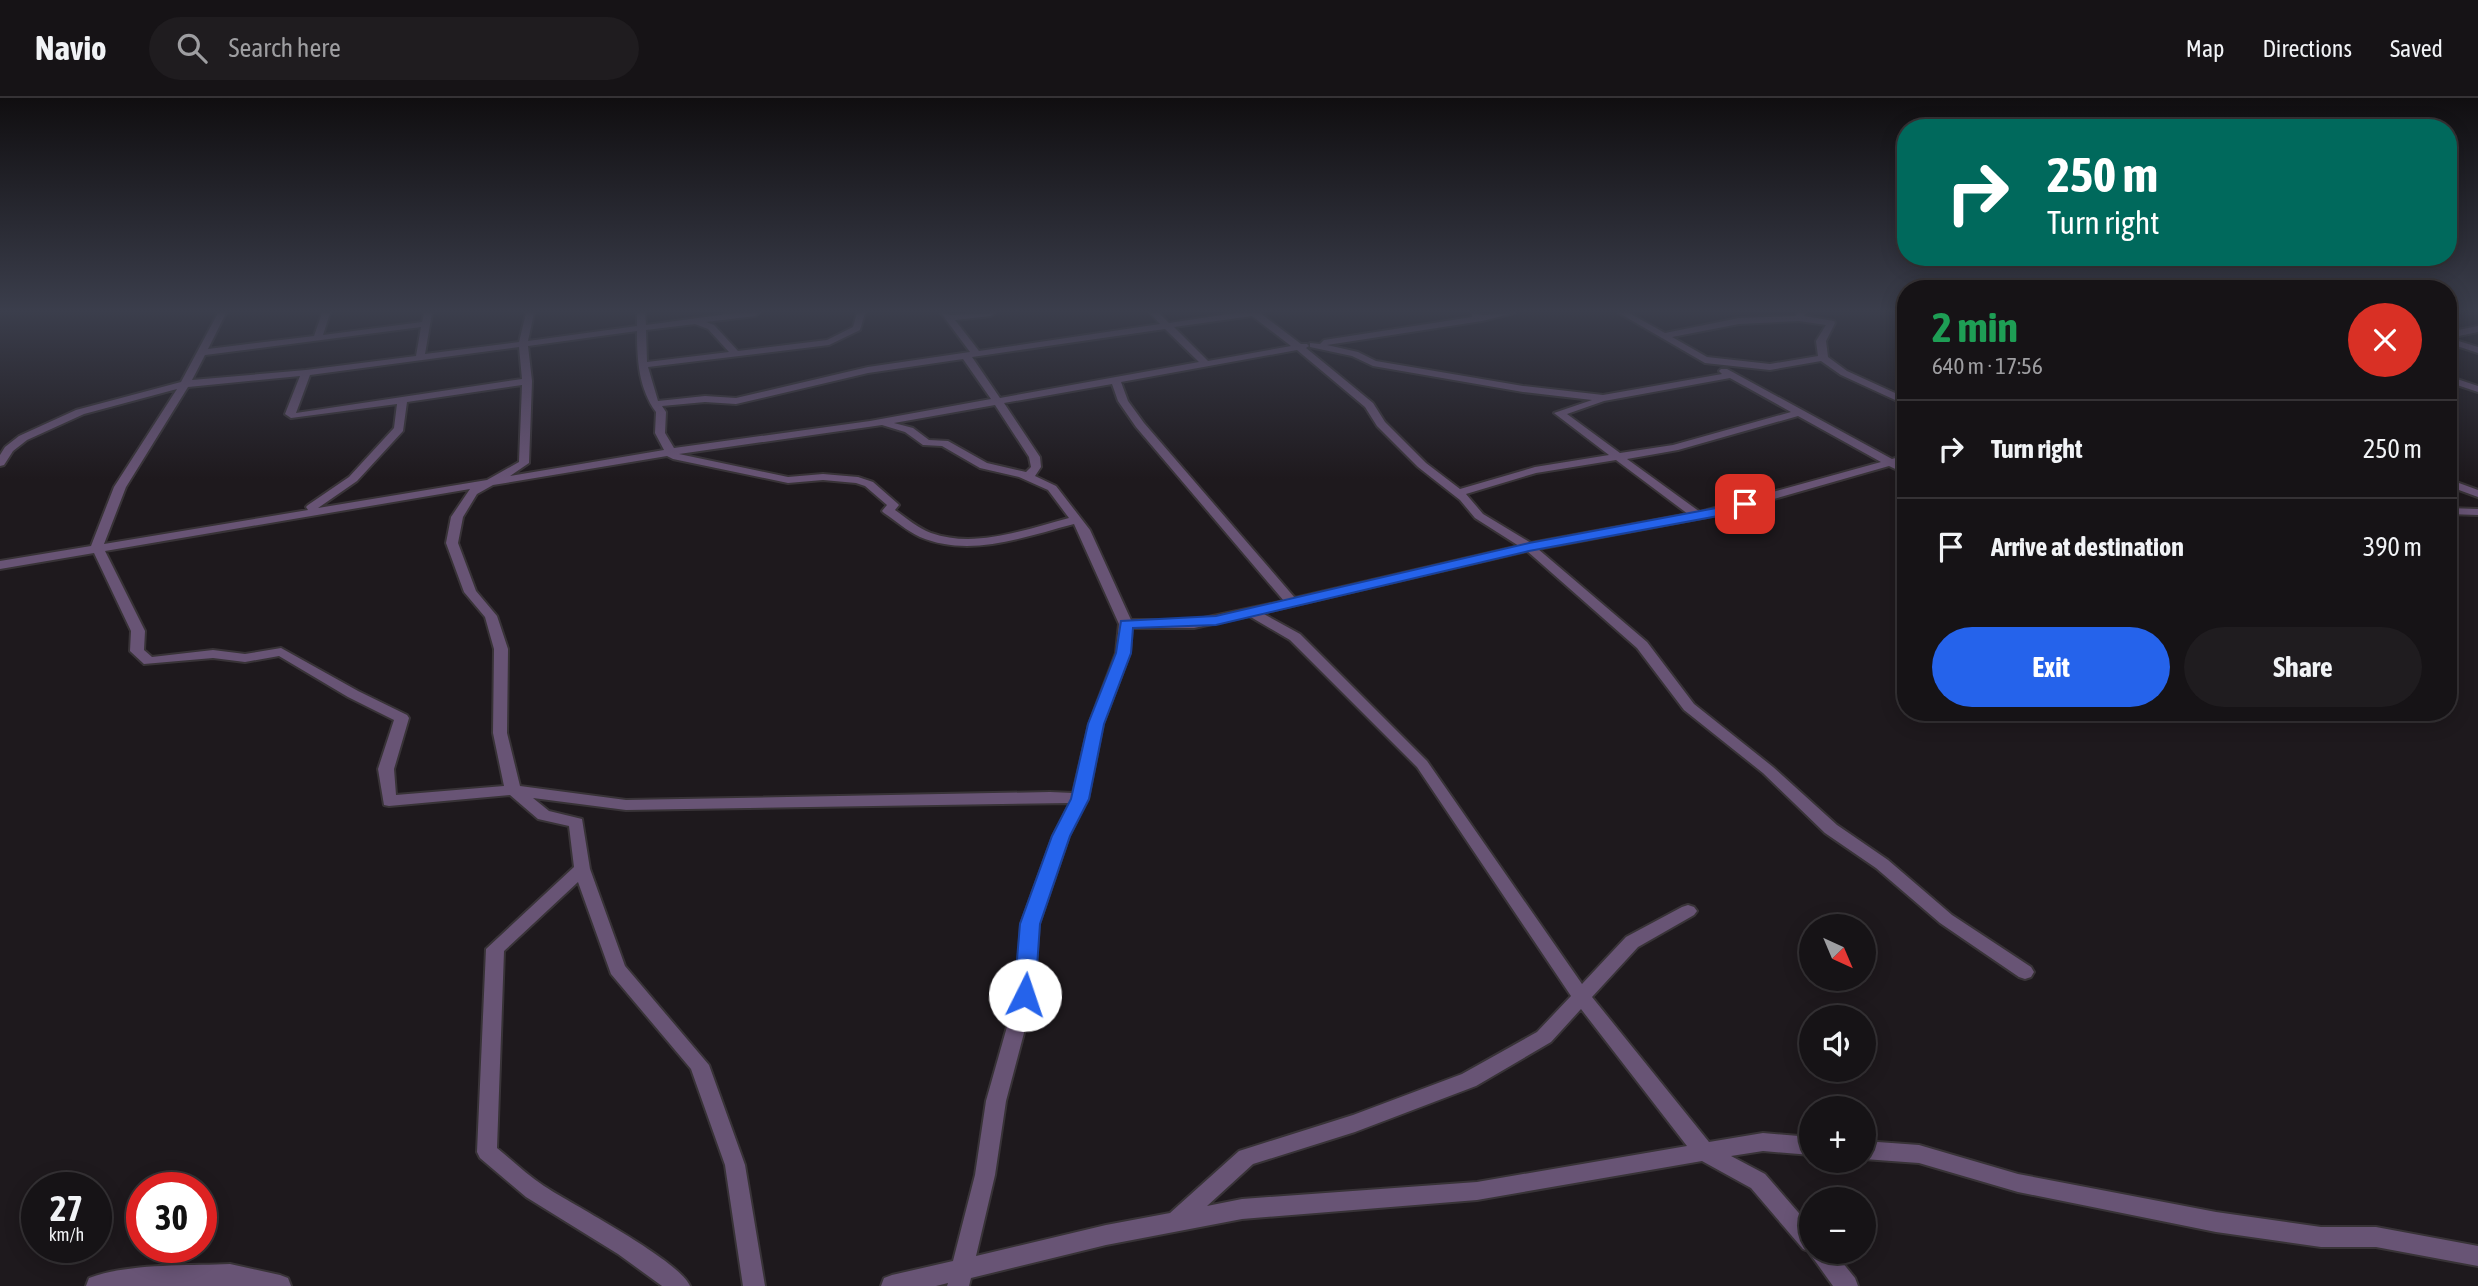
<!DOCTYPE html>
<html lang="en">
<head>
<meta charset="utf-8">
<style>
  :root { --surface:#161316; --page:#1f1c1f; --text:#f1f3f6; --muted:#9e9ea1; --line:#353235; --accent:#2563eb }
  body { margin:0; font-family:"Asap Condensed",sans-serif; background:var(--page); color:var(--text); height:100vh; display:flex; flex-direction:column; font-size:26px; white-space:nowrap }
  * { box-sizing:border-box; margin:0 }
  p { font-size:23px; color:var(--muted) }
  .icon { flex:none; width:38px; height:38px; fill:none; stroke:currentColor; stroke-width:2; stroke-linecap:round; stroke-linejoin:round }
  .map { position:relative; flex:1; overflow:hidden }
  .drawer { position:absolute; left:1897px; top:182px; width:560px; height:441px; display:flex; flex-direction:column; background:var(--surface); border-radius:28px; box-shadow:0 4px 18px #0003,0 0 0 2px var(--line) }
  .drawer>* { flex:none }
  .guide { position:absolute; left:1897px; top:21px; width:560px; height:147px; border-radius:28px; box-shadow:0 4px 18px #0003,0 0 0 2px var(--line); background:#00695c; color:#fff; overflow:hidden }
  .needle { width:46px; rotate:136deg }
  .buttons { position:absolute; left:1799px; top:816px; display:grid; gap:14px }
  .buttons a { display:grid; place-items:center; width:77px; height:77px; border-radius:50%; background:var(--surface); box-shadow:0 4px 18px #0003,0 0 0 2px var(--line); font-size:35px }
  .speed { position:absolute; left:21px; top:1074px; display:flex; gap:14px; font-size:35px; font-weight:700; text-align:center }
  .speed>* { display:grid; place-content:center; width:91px; height:91px; border-radius:50%; background:var(--surface); box-shadow:0 4px 18px #0003,0 0 0 2px var(--line); line-height:1 }
  .speed small { font-size:18px; font-weight:400 }
  .speed .limit { border:10px solid #d22; background:#fff; color:#111 }
  .pin { position:absolute; display:grid; place-items:center; width:60px; height:60px; color:#fff; margin:-30px; border-radius:14px; box-shadow:0 4px 10px #0006 }
  .me { position:absolute; width:77px; margin:-38px; rotate:4deg; stroke-linejoin:round; filter:drop-shadow(0 0 5px #0008) }
  .turn { display:flex; align-items:center; gap:24px; height:147px; padding:0 35px; font-size:32px }
  .turn .icon { width:91px; height:91px; stroke-width:2.5 }
  .turn b { display:block; font-size:49px; line-height:60px }
  .round { display:grid; place-items:center; flex:none; width:74px; height:74px; border-radius:37px; background:var(--page) }
  .summary { display:flex; align-items:center; justify-content:space-between; height:119px; padding:0 35px }
  h1 { font-size:42px; font-weight:700; line-height:52px; color:#1e9e55 }
  .primary-button { display:flex; gap:14px; margin-top:auto; padding:14px 35px }
  .primary-button a { flex:1; height:80px; border-radius:42px; background:var(--accent); color:#fff; font-size:28px; font-weight:700; line-height:80px; text-align:center }
  .primary-button a+a { background:var(--page); color:var(--text) }
  ul { padding:0; list-style:none }
  li { display:flex; align-items:center; gap:21px; height:98px; padding:0 35px; border-top:2px solid var(--line) }
  li div { flex:1 }
  li b { display:block; font-size:26px }
  li em { font-style:normal }
  header { display:flex; align-items:center; gap:42px; box-sizing:border-box; height:98px; padding:0 35px; background:var(--surface); border-bottom:2px solid var(--line) }
  header strong { font-size:33px }
  nav { display:flex; gap:38px; margin-inline-start:auto; font-size:24px }
  .search { width:490px; height:63px; background:var(--page); display:flex; align-items:center; gap:18px; box-sizing:border-box; padding:0 24px; border-radius:38px; color:var(--muted); font-size:26px }
  .map>svg:first-child { display:block }
  .lines { fill:none; stroke-linecap:round; stroke-linejoin:round }
  .minor-casing { stroke:#383337; stroke-width:4 }
  .minor { fill:#685475; fill-rule:evenodd }
  .route { fill:#2563eb; stroke:#184099; stroke-width:2 }
</style>
</head>
<body>
<header>
<strong>Navio</strong>
<div class="search"><svg class="icon" aria-label="search" viewBox="0 0 24 24"><circle cx="10" cy="10" r="6"/><path d="M15 15l6 6"/></svg>Search here</div>
<nav><a>Map</a><a>Directions</a><a>Saved</a></nav>
</header>
<div class="map">
<svg width="2478" height="1188" viewBox="0 0 2478 1188">
  <rect width="100%" height="100%" fill="#1e191d"/>
  <g class="lines">
    <g class="minor-casing">
      <g id="minor">
        <path d="M218 215H226L208 251 314 238 322 215H330L323 237 422 224 424 215H432L425 256 519 244 526 215H534L528 243 637 228V215H645L646 227 735 215H759L755 218 706 224 714 227 738 253 827 242 853 229 857 215H865L860 232 829 247 648 269 658 303 705 298 736 300 868 269 970 254 941 215 951 217 995 215 991 218 955 222 979 253 1160 226 1150 215H1159L1169 225 1235 215H1260L1301 246H1307L1309 248 1306 250 1373 305 1385 324 1426 365 1460 391 1535 369 1609 357 1554 315 1592 302 1523 294 1373 268 1352 258 1310 249V245L1320 246 1324 242 1472 219V215L1483 217 1514 215 1482 223 1327 247 1358 254 1376 263 1523 288 1603 297 1722 276 1719 273 1721 271H1727L1892 361 1906 357V363L1900 365 1906 368V376L1889 368 1718 417 1538 451 1647 544 1694 606 1773 669 1837 727 1888 762 1952 817 2031 869 2034 874 2031 879 2025 881 2019 879 1940 825 1876 770 1825 735 1763 675 1684 612 1637 550 1527 453 1262 515 1300 536 1427 663 1582 886 1626 839 1682 809 1688 807 1694 809 1697 813 1694 817 1638 849 1592 899 1709 1044 1763 1035 1811 1039V1057L1763 1053 1731 1058 1765 1076 1811 1129V1153H1833L1855 1180 1858 1188H1833L1808 1153 1803 1151 1751 1090 1702 1063 1477 1102 1242 1121 1106 1147 971 1180 969 1188H947L948 1185 936 1188H881L884 1180 892 1177 953 1163 975 1077 986 1003 1016 897 1021 826 1053 738 1070 705 626 712 533 700 549 713 582 721 590 771 625 868 709 967 745 1067 765 1188H743L725 1067 691 971 611 876 578 784 504 853 497 1050C513 1063 527 1077 544 1088 573 1107 679 1162 690 1188H662L618 1156 526 1099 480 1060 477 1054 486 851 574 769 569 728 538 721 510 697 389 708 384 707 378 671 394 622 348 599 279 558 245 564 213 560 144 566 130 553 131 533 94 455 0 471V463L91 448 114 389 177 291 84 316 27 342 13 353 4 367 0 368V357L5 349 19 338 76 312 181 284ZM1252 218 1291 248 1208 263 1174 229ZM695 226 708 231 729 254 647 264 646 232ZM421 229 416 258 306 272 192 282 205 257ZM1165 231 1199 264 1000 300 972 259ZM637 233C637 263 639 291 656 314L655 335 664 352 510 378 529 365 532 283 528 248ZM519 249 522 281 296 315 310 277ZM1297 252 1365 309 1377 328 1418 369 1460 402 1475 420 1519 448 1295 500 1144 325 1128 303 1121 284ZM963 261 991 301 870 323 674 350 665 335 666 314 662 308 705 304 736 306 868 275ZM300 278 285 316 291 320 397 306 394 330 349 379 308 407 306 409 308 412 104 446 126 389 188 289ZM1730 280 1791 314 1673 347 1620 355 1567 316 1604 303ZM1112 286 1118 303 1136 329 1284 503 1194 522H1131L1090 432 1056 388 1035 378 1041 369 1040 359 1004 305ZM522 287 519 364 487 382 318 410 357 383 403 333 407 304ZM995 307 1029 359 1031 369 1026 374 987 365 948 343 929 342 913 330 894 325ZM1798 318 1881 364 1700 414 1627 361 1678 352ZM882 327 905 334 923 347 942 348 980 370 1019 379 1048 392 1069 420C1026 431 976 451 931 435 918 430 906 420 895 412L899 407 897 405 873 384 858 379 823 376 788 379 679 356ZM667 358 673 361 788 385 823 382 856 385 865 388 887 407 882 413 884 415C896 423 907 433 920 439 970 460 1024 439 1074 426L1119 526 1116 555 1089 626 1073 695 1050 694 626 702 520 688 507 635 508 551 497 518 476 493 458 445 463 419 477 396 493 387ZM1616 362 1688 416 1531 445 1483 416 1466 396 1536 375ZM470 391 451 419 446 445 464 494 485 519 494 551 493 635 504 688 396 697 394 671 409 620 407 617 358 593 281 550 245 556 213 552 152 559 144 552 145 533 105 453ZM1249 518 1290 542 1417 669 1571 898 1537 934 1462 976 1353 1017 1239 1053 1170 1115 1106 1127 976 1158 995 1077 1006 1003 1034 897 1039 826 1069 738 1088 701 1103 626 1130 555 1132 530H1194ZM1581 911 1687 1048 1477 1084 1242 1101 1207 1108 1253 1066 1355 1034 1476 988 1551 944Z"/>
        <path d="M1619 215H1629L1665 235 1739 220 1796 218 1797 215H1805L1804 218 1834 223 1835 225 1826 243 1828 259 1847 273 1906 300V307L1841 277 1821 263 1770 272 1705 265ZM1799 223 1826 227 1816 243 1818 258 1770 266 1707 259 1672 239 1739 226Z"/>
        <path d="M2478 228V234L2449 240 2478 249V255L2448 245V234Z"/>
        <path d="M2448 278 2478 288V294L2448 284Z"/>
        <path d="M2448 381 2478 392V399L2448 388Z"/>
        <path d="M2448 410 2478 411V417L2448 416Z"/>
        <path d="M1864 1043 1919 1047 2018 1076 2216 1114 2321 1129H2376L2478 1148V1168L2376 1149H2321L2216 1134 2018 1094 1919 1065 1864 1061Z"/>
        <path d="M230 1166 280 1177 288 1180 291 1188H86L89 1180C129 1165 187 1168 230 1166Z"/>
      </g>
    </g>
    <use href="#minor" class="minor"/>
  </g>
  <linearGradient id="sky" x2="0" y2="1"><stop stop-color="#100e10"/><stop offset="0.56" stop-color="#3b3e4c"/><stop offset="1" stop-color="#3b3e4c" stop-opacity="0"/></linearGradient>
  <rect width="2478" height="381" fill="url(#sky)"/>
  <path class="route" d="M1745 402 1751 406 1749 409 1718 418 1529 453 1216 527 1133 530 1131 555 1104 626 1089 701 1070 738 1040 826 1035 897 1032 903H1017L1014 897 1020 826 1052 738 1071 701 1088 626 1116 555 1121 523 1216 518 1529 445 1716 410Z"/>
</svg>
<div class="buttons">
<a><svg class="needle" viewBox="-14 -14 28 28"><path d="M0-13l5 13h-10z" fill="#e53935"/><path d="M0 13l5-13h-10z" fill="#9e9ea1"/></svg></a>
<a><svg class="icon" aria-label="sound" viewBox="0 0 24 24"><path d="M4 9h4l5-4v14l-5-4H4zM17 9q2 3 0 6"/></svg></a>
<a>+</a>
<a>−</a>
</div>
<div class="speed"><div>27<small>km/h</small></div><div class="limit">30</div></div>
<div class="pin" style="left:1745px;top:406px;background:#d93025"><svg class="icon" aria-label="arrive" viewBox="0 0 24 24"><path d="M6 21V4h12l-3 4 3 4H6"/></svg></div>
<svg class="me" style="left:1025px;top:897px" viewBox="-20 -20 40 40"><circle r="19" fill="#fff"/><path d="M0-13L10 11 0 6-10 11z" fill="#2563eb"/></svg>
<div class="guide">
<div class="turn"><svg class="icon" aria-label="right" viewBox="0 0 24 24"><path d="M7 20v-9h11M14 6l5 5-5 5"/></svg><div><b>250 m</b>Turn right</div></div>
</div>
<section class="drawer">
<div class="summary"><div><h1>2 min</h1><p>640 m · 17:56</p></div><a class="round" style="background:#d93025;color:#fff"><svg class="icon" aria-label="close" viewBox="0 0 24 24"><path d="M6 6l12 12M18 6L6 18"/></svg></a></div>
<ul>
<li><svg class="icon" aria-label="right" viewBox="0 0 24 24"><path d="M7 20v-9h11M14 6l5 5-5 5"/></svg><div><b>Turn right</b></div><em>250 m</em></li>
<li><svg class="icon" aria-label="arrive" viewBox="0 0 24 24"><path d="M6 21V4h12l-3 4 3 4H6"/></svg><div><b>Arrive at destination</b></div><em>390 m</em></li>
</ul>
<div class="primary-button"><a>Exit</a><a>Share</a></div>
</section>
</div>
</body>
</html>
